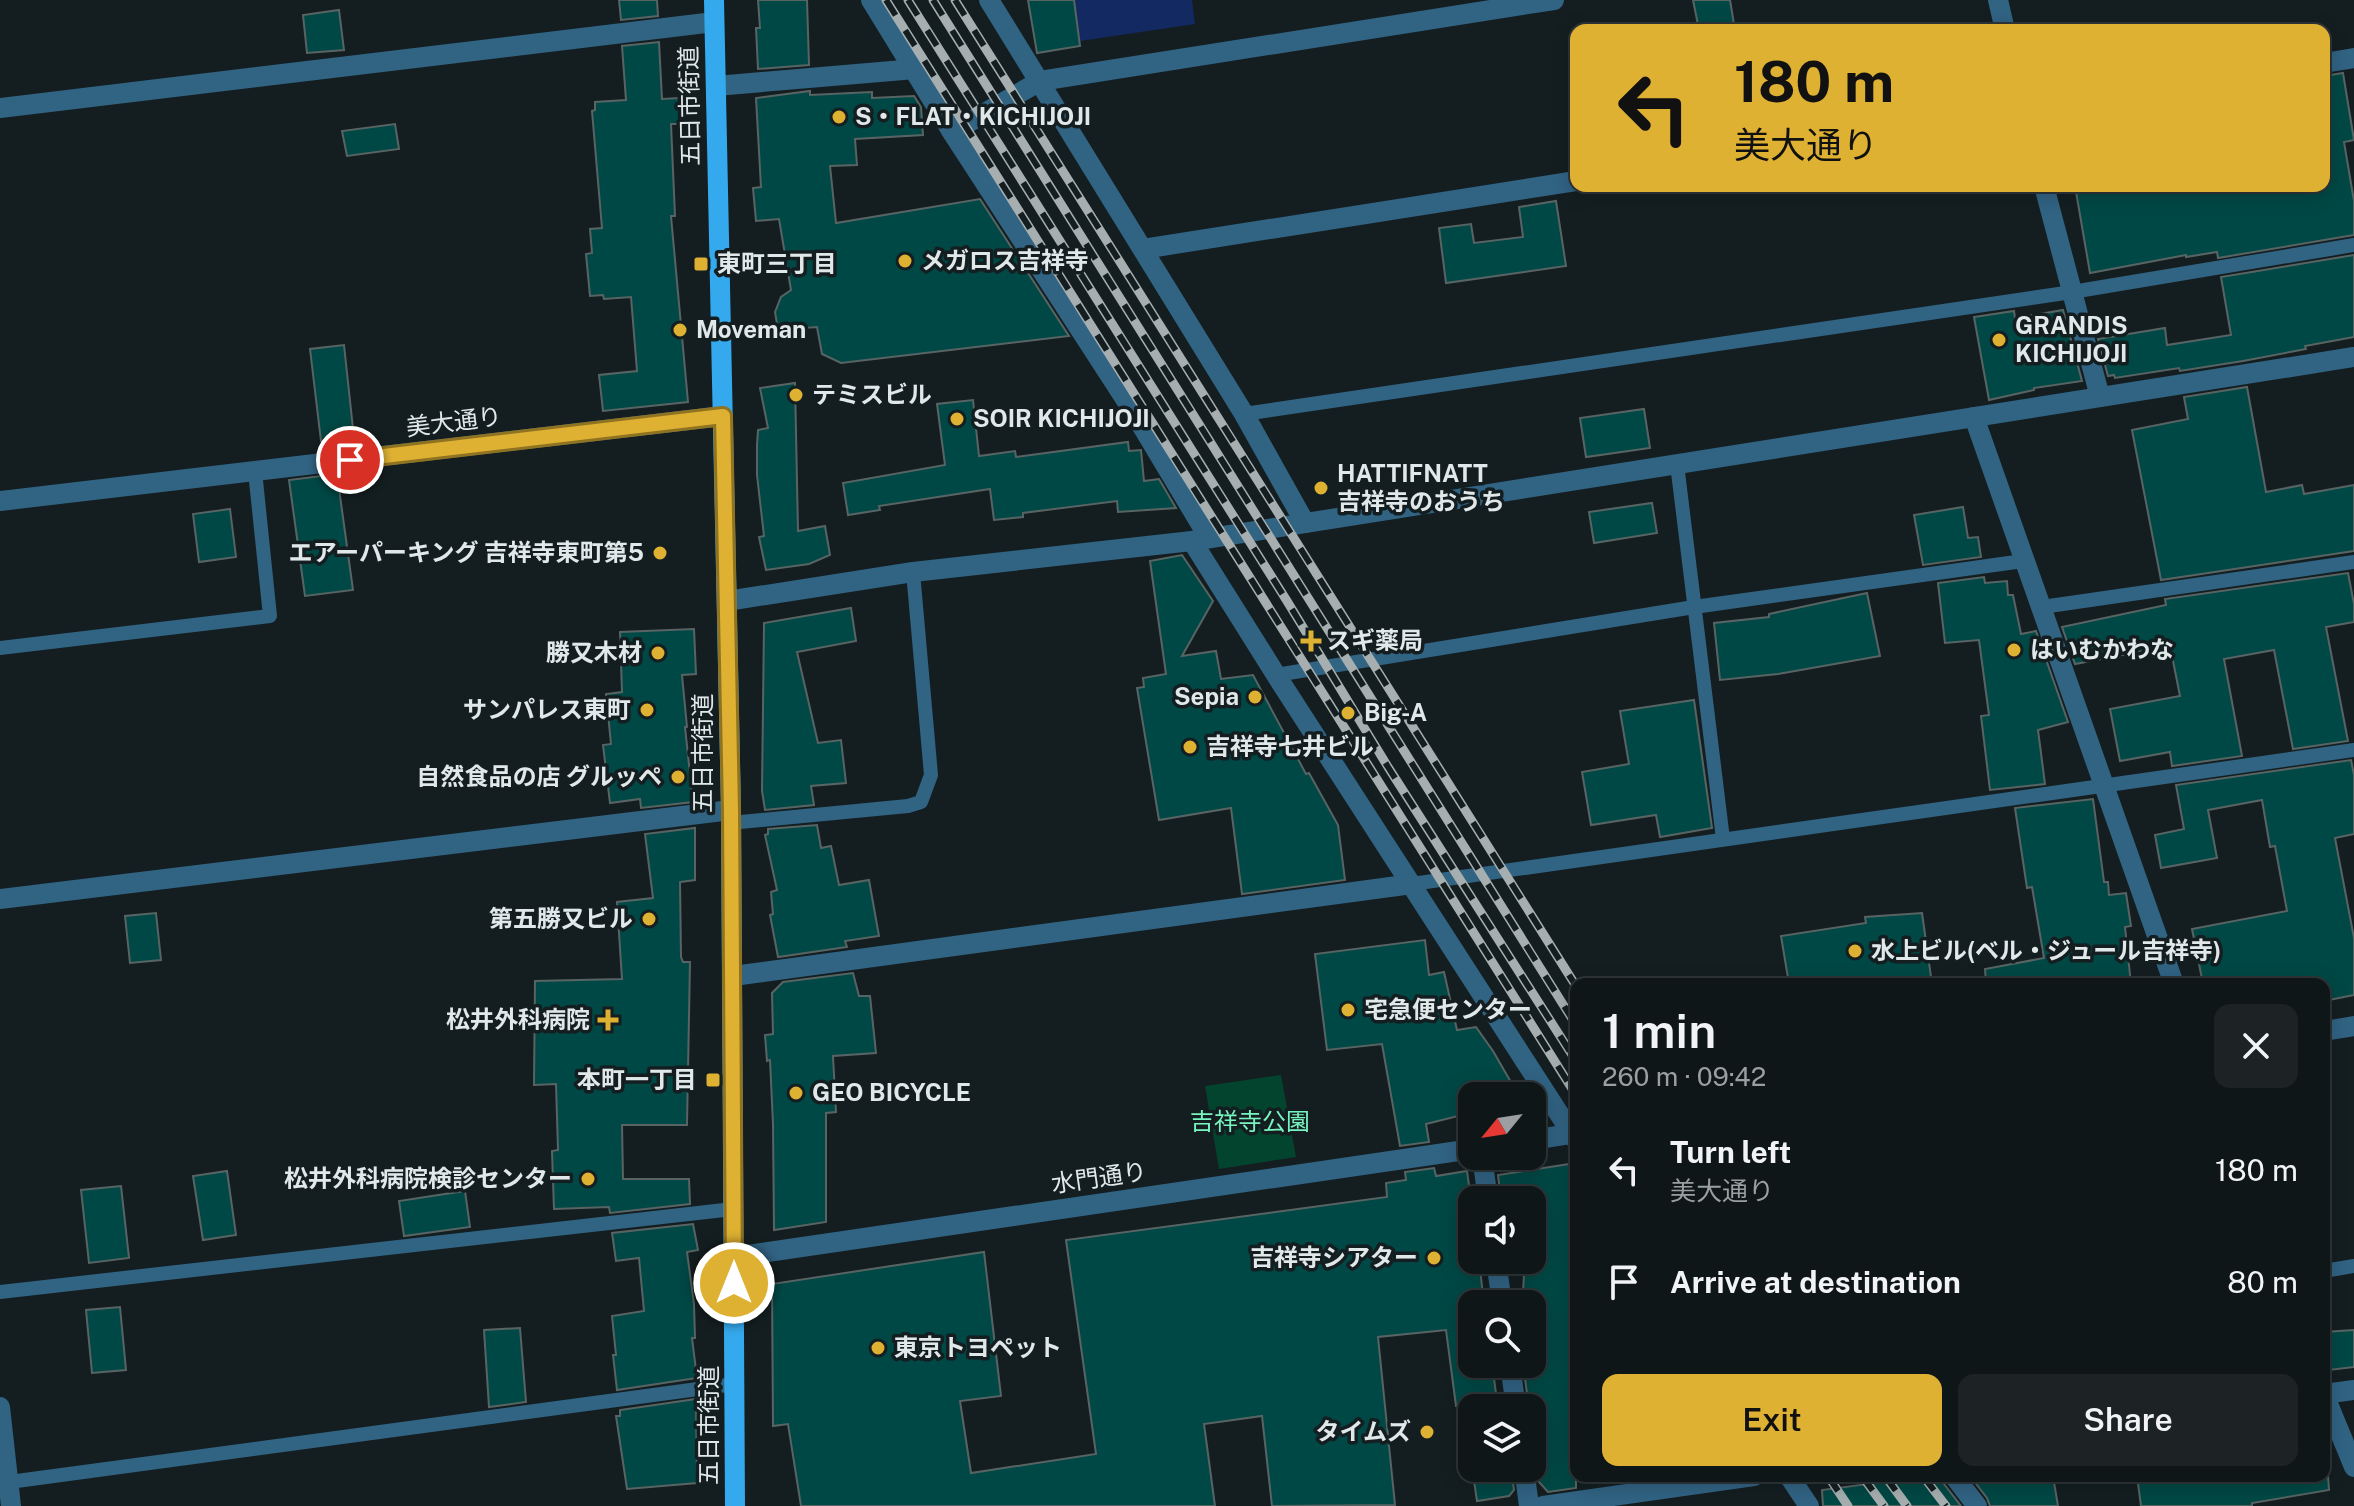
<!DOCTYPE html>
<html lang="en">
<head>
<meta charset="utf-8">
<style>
  :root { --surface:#0f1618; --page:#1d2325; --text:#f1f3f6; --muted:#9b9fa2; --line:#2f3537; --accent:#deb133 }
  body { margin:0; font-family:"Public Sans","Noto Sans JP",sans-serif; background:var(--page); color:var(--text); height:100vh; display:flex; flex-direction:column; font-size:30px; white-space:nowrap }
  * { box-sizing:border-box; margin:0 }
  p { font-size:26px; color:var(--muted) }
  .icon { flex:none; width:44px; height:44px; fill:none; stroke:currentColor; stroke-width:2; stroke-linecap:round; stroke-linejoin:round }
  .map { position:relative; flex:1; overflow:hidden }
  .sheet { position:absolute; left:1570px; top:978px; width:760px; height:504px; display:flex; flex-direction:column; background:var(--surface); border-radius:16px; box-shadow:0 4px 20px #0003,0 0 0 2px var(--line) }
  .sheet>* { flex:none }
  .top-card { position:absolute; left:1570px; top:24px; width:760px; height:168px; border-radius:16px; box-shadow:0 4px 20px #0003,0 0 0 2px var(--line); background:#deb133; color:#111; overflow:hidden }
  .needle { width:52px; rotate:240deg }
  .fabs { position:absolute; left:1458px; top:1082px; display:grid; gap:16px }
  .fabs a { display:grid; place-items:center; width:88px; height:88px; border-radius:16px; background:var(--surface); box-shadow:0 4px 20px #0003,0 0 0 2px var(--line); font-size:40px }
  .pin { position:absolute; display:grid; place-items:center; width:68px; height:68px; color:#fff; margin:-34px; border:4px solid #fff; border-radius:50%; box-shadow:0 2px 8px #0007 }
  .me { position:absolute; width:88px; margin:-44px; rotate:0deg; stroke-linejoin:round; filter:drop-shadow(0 0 6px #0008) }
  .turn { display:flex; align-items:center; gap:28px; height:168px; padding:0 32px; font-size:36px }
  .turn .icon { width:104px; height:104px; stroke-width:2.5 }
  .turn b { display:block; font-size:56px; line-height:68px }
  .round { display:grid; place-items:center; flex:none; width:84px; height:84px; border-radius:16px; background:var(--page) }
  .overview { display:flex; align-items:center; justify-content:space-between; height:136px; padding:0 32px }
  h1 { font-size:48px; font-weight:600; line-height:60px }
  .primary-button { display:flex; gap:16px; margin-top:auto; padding:16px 32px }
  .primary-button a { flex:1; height:92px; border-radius:16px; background:var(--accent); color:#111; font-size:32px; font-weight:600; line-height:92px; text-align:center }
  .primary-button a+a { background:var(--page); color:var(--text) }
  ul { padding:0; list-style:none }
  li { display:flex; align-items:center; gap:24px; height:112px; padding:0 32px }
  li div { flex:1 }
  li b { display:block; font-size:30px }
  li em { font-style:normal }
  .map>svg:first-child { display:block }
  .green { fill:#02442e }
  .water { fill:#122962 }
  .building { fill:#004845; stroke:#586463; stroke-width:2 }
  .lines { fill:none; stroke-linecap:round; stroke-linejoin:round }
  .service { stroke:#316383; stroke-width:14 }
  .pedestrian { stroke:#316383; stroke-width:20 }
  .minor { stroke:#316383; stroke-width:20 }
  .primary { stroke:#35a9ed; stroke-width:20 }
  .rail-casing { stroke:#a6aeaf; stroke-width:9 }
  .rail { stroke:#141e20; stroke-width:6; stroke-dasharray:18; stroke-linecap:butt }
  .route-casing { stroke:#907321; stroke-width:20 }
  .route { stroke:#deb133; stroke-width:14 }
  .poi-dot { fill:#deb133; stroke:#141e20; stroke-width:3 }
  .labels { text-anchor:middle; stroke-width:7; stroke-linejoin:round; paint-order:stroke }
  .street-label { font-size:24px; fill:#e1e8e9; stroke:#141e20 }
  .poi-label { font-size:24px; font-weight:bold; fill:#e1e8e9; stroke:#141e20; text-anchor:start }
  .park-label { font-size:24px; fill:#77f4bf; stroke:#141e20 }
</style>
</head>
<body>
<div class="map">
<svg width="2354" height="1506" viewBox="0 0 2354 1506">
  <rect width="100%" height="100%" fill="#141e20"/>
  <path class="green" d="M1281 1075 1296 1157 1219 1169 1205 1086Z"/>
  <path class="water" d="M1074 0H1192L1195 24 1080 41Z"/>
  <g class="building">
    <path d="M619 0H657L658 16 621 20Z"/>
    <path d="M758 0H807L809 65 758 69 756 28H760Z"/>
    <path d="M1028 0H1074L1080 46 1037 53Z"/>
    <path d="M1693 0H1730L1735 30H1699Z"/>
    <path d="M339 10 344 50 307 53 303 15Z"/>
    <path d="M659 42 662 99 679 98 681 124H671L675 216H671L688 402 603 411 599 375 637 371 631 297 604 299 603 295 590 296 586 254 592 253 590 229 602 228 592 111 595 110V102L626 100 622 46Z"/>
    <path d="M2343 73 2354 140 2344 142 2354 201V235L2218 258 2217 252 2186 257V255L2090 273 2075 186H2324V76Z"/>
    <path d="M810 91V95L872 92V98L914 96 921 107 923 135 855 139 857 165 830 166 836 223 980 199 1069 336 841 363 822 354 817 327 778 330 775 312 781 297 791 290 779 219 756 221 753 188 761 187 756 98Z"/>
    <path d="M395 124 399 149 347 156 342 131Z"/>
    <path d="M1556 201 1566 266 1446 283 1439 228 1471 224 1474 243 1523 237 1519 207Z"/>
    <path d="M2354 255V337L2305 346 2306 349 2243 361 2180 371 2179 368 2115 378 2114 375 2108 376 2098 339 2165 328 2167 345 2231 335 2221 277Z"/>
    <path d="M2063 310 2082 381 2034 388V390L1989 400 1974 317 2014 311 2015 318Z"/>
    <path d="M344 345 354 438 321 441 310 349Z"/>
    <path d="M795 383 798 531 825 526 830 555 809 564 766 570 759 537 764 536 757 475V445L758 430 768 428 760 388Z"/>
    <path d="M2247 387 2266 492 2302 485 2304 494 2354 485V551L2161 580 2132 430 2188 419 2184 397Z"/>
    <path d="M973 400 979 456 1015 451 1016 457 1128 442 1129 451 1141 450 1144 481 1159 479 1176 508 1118 512 1117 501 1023 513V517L994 520 990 489 879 506 880 510 848 515 843 483 945 465 937 404Z"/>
    <path d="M1644 409 1650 448 1586 457 1580 418Z"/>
    <path d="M337 474 353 590 305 596 289 480Z"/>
    <path d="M1652 503 1657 533 1594 543 1589 512Z"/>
    <path d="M1963 507 1968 538 1978 537 1981 557 1923 565 1914 515Z"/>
    <path d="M230 509 236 557 199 562 193 514Z"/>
    <path d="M1182 555 1213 601 1182 656 1216 651 1221 679 1253 675 1306 774 1309 773 1338 825 1345 880 1242 894 1231 808 1159 820 1137 688 1144 687 1143 678 1166 674 1150 561Z"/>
    <path d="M2348 573 2354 604V622L2326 627 2348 741 2293 749 2274 650 2224 659 2242 756 2172 766 2170 752 2120 761 2110 709 2180 696 2170 646 2075 664 2062 627 2166 605 2165 599Z"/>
    <path d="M1984 577 1985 583 2007 581 2008 595H2013L2021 634 2036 631 2068 722 2038 730 2045 784 1990 790 1981 716 1989 715 1979 640 1945 643 1938 583Z"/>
    <path d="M1867 593 1880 656 1778 674 1720 680 1714 623 1769 617V614Z"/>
    <path d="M851 608 856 641 797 652 818 743 841 740 846 783 811 786 814 805 765 810 762 791 764 623Z"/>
    <path d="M694 629 696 674 682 675 687 727H685L693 802 641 808 640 799 610 803 603 745 611 744 606 694 622 692 620 632Z"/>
    <path d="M1694 700 1712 828 1660 837 1656 815 1591 825 1582 772 1629 764 1620 711Z"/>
    <path d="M2351 760 2354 775V834L2335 838 2354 938V995L2324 1001V984H2203L2192 929 2287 911 2275 846 2270 847 2262 800 2208 810 2217 858 2161 868 2155 835 2184 829 2176 785Z"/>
    <path d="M2093 799 2104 882H2108L2109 895 2126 893 2131 926 2125 927 2131 984H1986L1985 969 2044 958 2032 887 2027 888 2015 808Z"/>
    <path d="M817 825 821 848 831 846 839 885 869 880 879 936 845 941 847 947 778 957 770 915 773 914 771 892 777 890 765 835 768 834V829Z"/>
    <path d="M695 828V880L680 882 681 957 683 962H690L687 1125H622L623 1179H689L690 1204 610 1213 609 1207 554 1209 552 1151 558 1150 556 1084 534 1085 535 981 622 979 617 902 653 898 645 834Z"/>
    <path d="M156 913 161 960 130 963 125 916Z"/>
    <path d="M1922 913 1932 984H1789L1781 936 1866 923 1865 917Z"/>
    <path d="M1425 940 1429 975 1444 972 1457 1030 1476 1027 1493 1051 1519 1096H1466L1470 1113 1426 1124 1429 1142 1400 1146 1382 1044 1327 1050 1315 954Z"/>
    <path d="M853 973 859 996H870L876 1053 833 1056 836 1112 826 1113V1222L774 1230 773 1124 770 1060 767 1061 765 1035 773 1034 772 993 783 982Z"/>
    <path d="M1576 1163V1488L1548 1492 1539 1482 1537 1468H1540L1532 1408H1529L1523 1364H1540L1532 1304H1528L1523 1291 1525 1260H1532V1200H1501L1498 1175Z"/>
    <path d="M1434 1168 1436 1176 1467 1171 1472 1207V1260H1479L1484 1304H1472V1364H1492L1498 1408 1456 1406 1446 1330 1378 1337 1395 1505 1272 1506 1262 1416 1204 1424 1215 1506H801L788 1424 773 1426 772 1284 984 1252 1001 1396 960 1401 971 1473 1096 1454 1066 1240 1387 1197 1386 1183 1406 1180 1405 1172Z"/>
    <path d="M227 1171 236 1235 203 1240 193 1176Z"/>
    <path d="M121 1186 129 1258 89 1263 81 1190Z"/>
    <path d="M465 1191 470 1227 404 1236 399 1201Z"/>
    <path d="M693 1224 698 1250 687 1252 694 1304 695 1338H692L697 1378 617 1390 613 1355H616L612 1316 644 1311 639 1258 616 1261 612 1233Z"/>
    <path d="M120 1307 126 1370 92 1373 86 1310Z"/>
    <path d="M520 1328 526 1402 489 1407 484 1330Z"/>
    <path d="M2354 1330V1367L2329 1370 2324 1332Z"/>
    <path d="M696 1399 697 1483 627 1489 616 1416H620V1410Z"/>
    <path d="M1472 1468H1511L1514 1490 1509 1496 1477 1501Z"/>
    <path d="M1929 1476H1941L1944 1484 1961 1506H1823L1822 1490Z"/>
    <path d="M1970 1476H2053L2058 1506H1990L1987 1498Z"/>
    <path d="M2137 1476H2328L2329 1490 2252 1503V1506H2141Z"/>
  </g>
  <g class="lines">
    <g class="service">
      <path d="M1244 414 2072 292 2354 245"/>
      <path d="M1677 464 1723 839"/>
      <path d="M2042 607 2354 562"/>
      <path d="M0 648 270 616 255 471"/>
      <path d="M1276 675 1694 607 2023 561"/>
      <path d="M730 823 908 806 921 802 931 775 913 572"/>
      <path d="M1412 884 2354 750"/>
      <path d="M2324 1271 2354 1266"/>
      <path d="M0 1292 733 1209"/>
      <path d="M2 1483 735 1384"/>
    </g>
    <g class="pedestrian">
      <path d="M871 0 952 132 1133 411 1209 538"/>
      <path d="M716 86 915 69"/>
      <path d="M952 132 1040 81"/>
    </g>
    <g class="minor">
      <path d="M989 0 1244 414 1305 523"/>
      <path d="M1998 0 2005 30"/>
      <path d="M2324 63 2354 58"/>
      <path d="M1040 81 1554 0"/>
      <path d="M0 108 714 22"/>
      <path d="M2044 186 2100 397"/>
      <path d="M1143 249 1576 181"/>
      <path d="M1974 417 2174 984"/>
      <path d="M0 501 723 416"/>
      <path d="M1192 541 2354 357"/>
      <path d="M727 601 913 572 1192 541 1276 675 1576 1140"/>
      <path d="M0 899 731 810"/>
      <path d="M733 976 1412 884"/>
      <path d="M2324 1031 2354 1026"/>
      <path d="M1532 1140 1576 1133"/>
      <path d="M1482 1156 1488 1200"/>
      <path d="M734 1257 1472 1149"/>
      <path d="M1496 1260 1502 1304"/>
      <path d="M1510 1364 1516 1408"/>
      <path d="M2324 1394 2354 1467"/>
      <path d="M2324 1394 2354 1390"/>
      <path d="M0 1407 11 1506"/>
      <path d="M1524 1468 1529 1506"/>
      <path d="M1789 1476 1809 1506"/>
      <path d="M1954 1476 1977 1506"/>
      <path d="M1543 1506 1754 1476"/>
    </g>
    <path class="primary" d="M714 0 731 810 735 1506"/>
    <g class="rail-casing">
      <g id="rail">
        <path d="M886 0 1576 1095"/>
        <path d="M908 0 1287 601 1388 767 1576 1061"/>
        <path d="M933 0 1576 1025"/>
        <path d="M955 0 1576 986"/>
        <path d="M1828 1476 1848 1506"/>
        <path d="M1862 1476 1884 1506"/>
        <path d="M1885 1476 1907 1506"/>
        <path d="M1923 1476 1946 1506"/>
      </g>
    </g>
    <use href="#rail" class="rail"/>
  </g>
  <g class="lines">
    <g class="route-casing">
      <path id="route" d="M350 460 723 416 731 810 734 1283"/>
    </g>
    <use href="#route" class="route"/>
  </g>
  <g class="poi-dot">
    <circle cx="839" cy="117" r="8"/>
    <circle cx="905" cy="261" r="8"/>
    <rect x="693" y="256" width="16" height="16" rx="4"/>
    <circle cx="680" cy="330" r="8"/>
    <circle cx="1999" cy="340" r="8"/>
    <circle cx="796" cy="395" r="8"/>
    <circle cx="957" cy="419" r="8"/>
    <circle cx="1321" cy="488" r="8"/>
    <circle cx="660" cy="553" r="8"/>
    <path d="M1307 629h8v8h8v8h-8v8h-8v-8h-8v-8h8z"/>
    <circle cx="2014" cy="650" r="8"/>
    <circle cx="658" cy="653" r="8"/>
    <circle cx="1255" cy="697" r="8"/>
    <circle cx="647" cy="710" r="8"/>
    <circle cx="1348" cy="713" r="8"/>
    <circle cx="1190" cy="747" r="8"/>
    <circle cx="678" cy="777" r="8"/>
    <circle cx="649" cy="919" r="8"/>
    <circle cx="1855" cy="951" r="8"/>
    <circle cx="1348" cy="1010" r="8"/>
    <path d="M604 1008h8v8h8v8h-8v8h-8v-8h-8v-8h8z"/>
    <rect x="705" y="1072" width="16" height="16" rx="4"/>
    <circle cx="796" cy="1093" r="8"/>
    <circle cx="588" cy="1179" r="8"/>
    <circle cx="1434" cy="1258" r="8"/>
    <circle cx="878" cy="1348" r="8"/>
    <circle cx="1427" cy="1432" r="8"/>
  </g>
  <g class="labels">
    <g class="street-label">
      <text transform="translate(690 106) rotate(-91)" y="8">五日市街道</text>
      <text transform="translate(454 422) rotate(-7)" y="8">美大通り</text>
      <text transform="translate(703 753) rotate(-90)" y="8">五日市街道</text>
      <text transform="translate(1099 1178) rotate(-8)" y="8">水門通り</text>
      <text transform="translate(709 1425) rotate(-90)" y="8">五日市街道</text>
    </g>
    <g class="poi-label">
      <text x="855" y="125">S・FLAT・KICHIJOJI</text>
      <text x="921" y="269">メガロス吉祥寺</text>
      <text x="717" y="272">東町三丁目</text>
      <text x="2015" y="334">GRANDIS<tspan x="2015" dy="28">KICHIJOJI</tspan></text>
      <text x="696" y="338">Moveman</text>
      <text x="812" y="403">テミスビル</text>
      <text x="973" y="427">SOIR KICHIJOJI</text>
      <text x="1337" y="482">HATTIFNATT<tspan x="1337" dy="28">吉祥寺のおうち</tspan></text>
      <text x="644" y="561" text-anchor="end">エアーパーキング 吉祥寺東町第5</text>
      <text x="1327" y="649">スギ薬局</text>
      <text x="2030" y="658">はいむかわな</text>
      <text x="642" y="661" text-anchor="end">勝又木材</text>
      <text x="1239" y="705" text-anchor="end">Sepia</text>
      <text x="631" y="718" text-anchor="end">サンパレス東町</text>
      <text x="1364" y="721">Big-A</text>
      <text x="1206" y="755">吉祥寺七井ビル</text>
      <text x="662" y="785" text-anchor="end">自然食品の店 グルッペ</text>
      <text x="633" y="927" text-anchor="end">第五勝又ビル</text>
      <text x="1871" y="959">水上ビル(ベル・ジュール吉祥寺)</text>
      <text x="1364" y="1018">宅急便センター</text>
      <text x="590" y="1028" text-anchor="end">松井外科病院</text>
      <text x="697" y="1088" text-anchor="end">本町一丁目</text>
      <text x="812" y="1101">GEO BICYCLE</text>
      <text x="572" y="1187" text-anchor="end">松井外科病院検診センター</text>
      <text x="1418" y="1266" text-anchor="end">吉祥寺シアター</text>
      <text x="894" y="1356">東京トヨペット</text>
      <text x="1411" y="1440" text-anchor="end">タイムズ</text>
    </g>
    <g class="park-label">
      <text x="1250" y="1130">吉祥寺公園</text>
    </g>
  </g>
</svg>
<div class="fabs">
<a><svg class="needle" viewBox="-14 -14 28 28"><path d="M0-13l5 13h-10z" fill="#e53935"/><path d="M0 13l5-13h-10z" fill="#9b9fa2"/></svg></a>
<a><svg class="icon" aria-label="sound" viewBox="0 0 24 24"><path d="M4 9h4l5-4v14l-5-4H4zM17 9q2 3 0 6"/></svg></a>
<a><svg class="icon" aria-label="search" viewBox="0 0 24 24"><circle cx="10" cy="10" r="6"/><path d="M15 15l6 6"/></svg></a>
<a><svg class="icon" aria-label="layers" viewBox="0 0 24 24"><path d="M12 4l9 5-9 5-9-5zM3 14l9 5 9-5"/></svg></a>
</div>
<div class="pin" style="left:350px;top:460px;background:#d93025"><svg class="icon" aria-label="arrive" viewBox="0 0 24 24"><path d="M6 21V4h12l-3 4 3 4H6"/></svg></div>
<svg class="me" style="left:734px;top:1283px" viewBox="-20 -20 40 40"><circle r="17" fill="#deb133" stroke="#fff" stroke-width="3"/><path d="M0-11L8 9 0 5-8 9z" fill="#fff"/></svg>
<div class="top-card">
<div class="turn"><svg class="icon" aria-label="left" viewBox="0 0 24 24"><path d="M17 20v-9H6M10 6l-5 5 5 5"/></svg><div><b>180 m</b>美大通り</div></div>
</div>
<section class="sheet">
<div class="overview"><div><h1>1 min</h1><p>260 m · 09:42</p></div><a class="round"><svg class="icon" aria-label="close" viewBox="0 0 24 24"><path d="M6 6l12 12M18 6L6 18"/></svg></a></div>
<ul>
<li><svg class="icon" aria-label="left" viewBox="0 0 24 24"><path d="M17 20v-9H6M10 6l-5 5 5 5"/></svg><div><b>Turn left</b><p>美大通り</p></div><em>180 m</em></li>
<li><svg class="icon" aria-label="arrive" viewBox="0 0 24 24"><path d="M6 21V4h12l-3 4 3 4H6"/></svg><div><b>Arrive at destination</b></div><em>80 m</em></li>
</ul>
<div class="primary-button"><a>Exit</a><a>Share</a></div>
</section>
</div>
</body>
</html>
